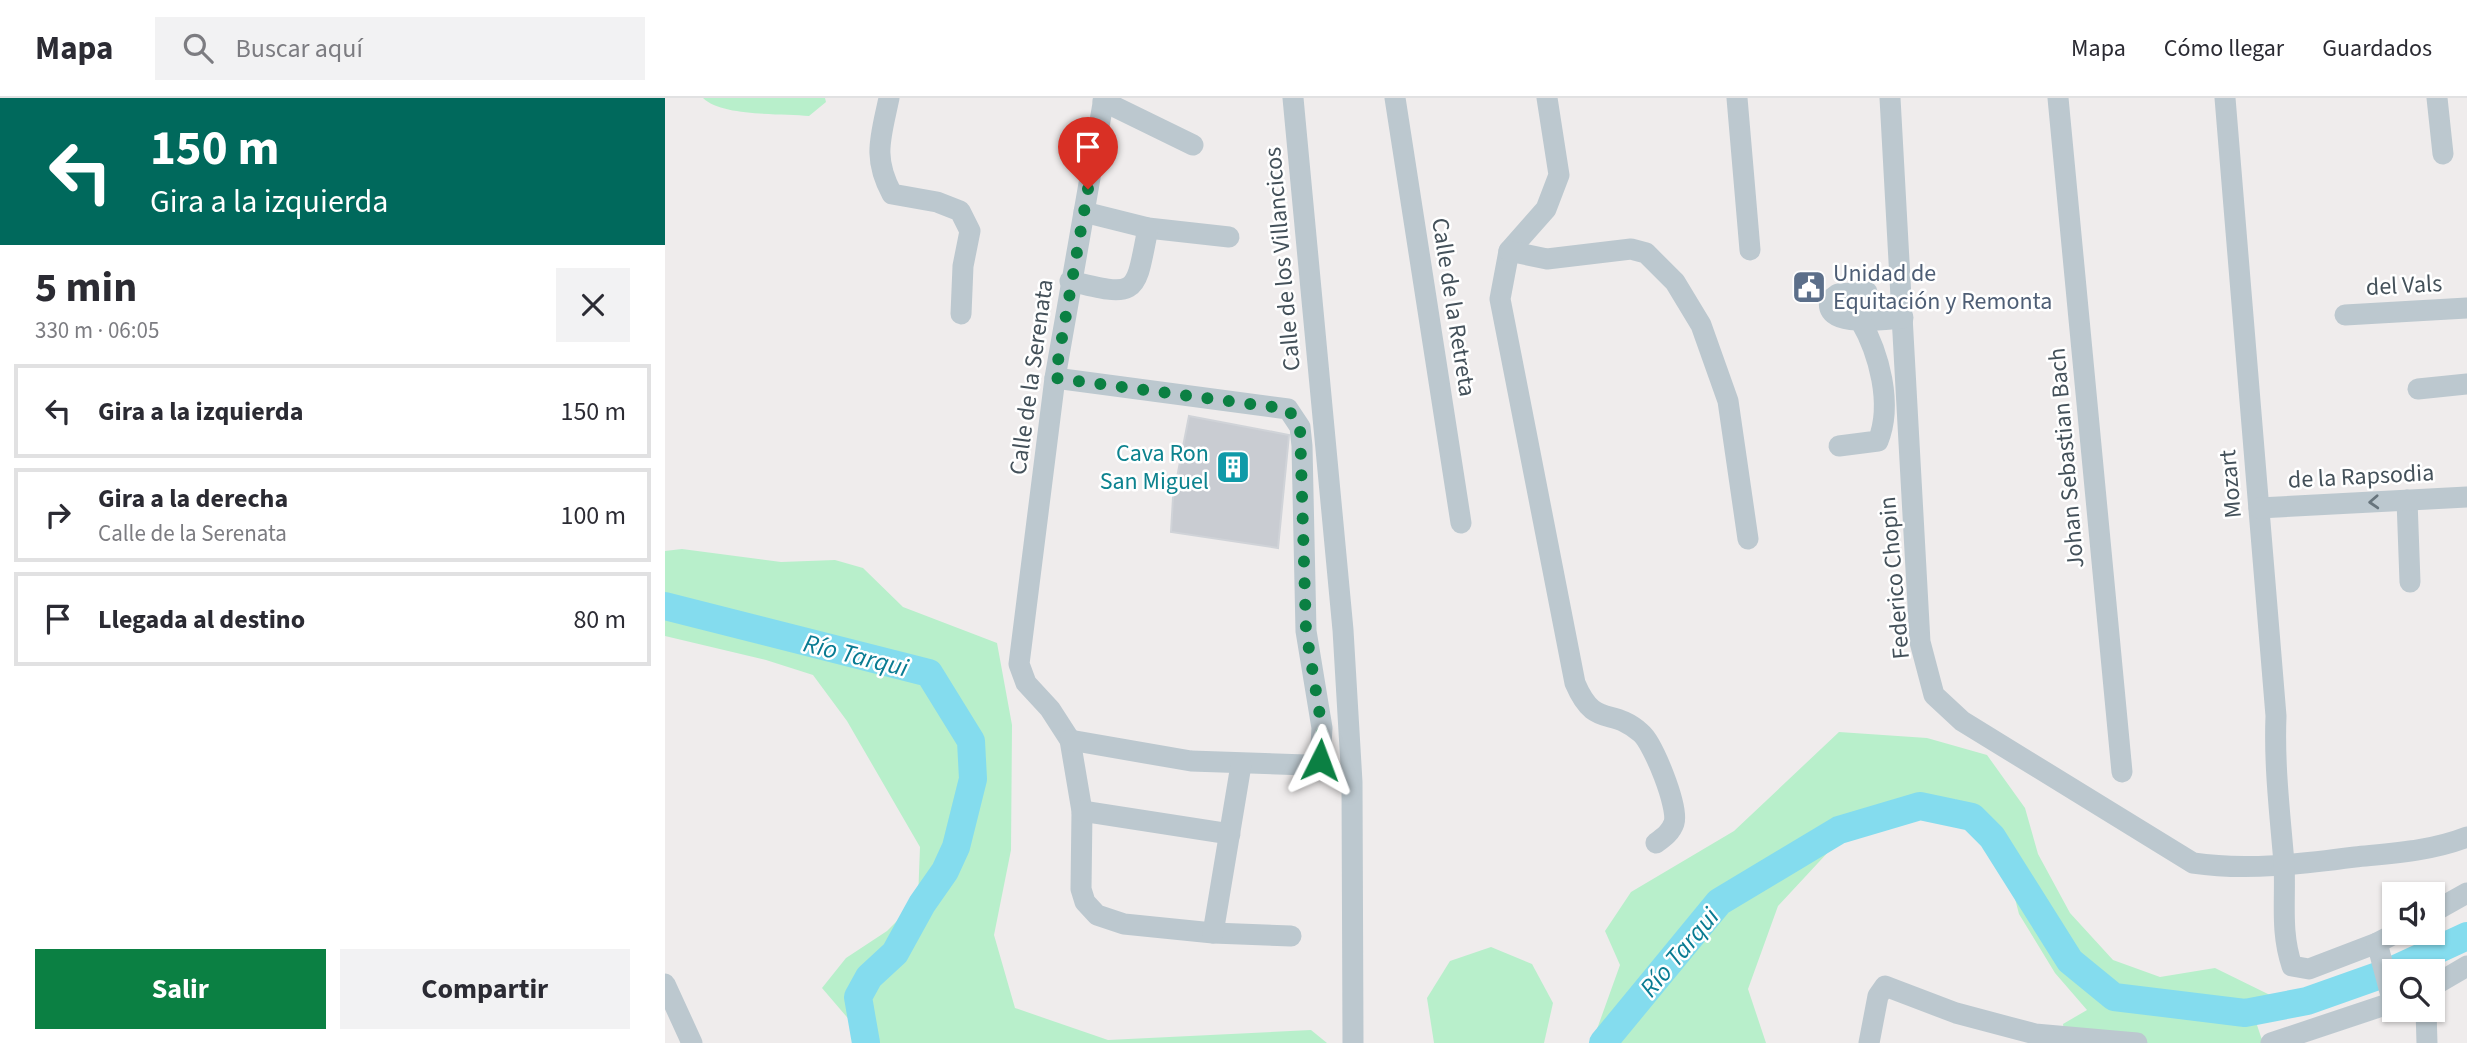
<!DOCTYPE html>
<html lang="es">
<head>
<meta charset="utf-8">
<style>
  :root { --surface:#fff; --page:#f2f2f3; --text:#2b2b33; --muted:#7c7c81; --line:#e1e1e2; --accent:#0b8043 }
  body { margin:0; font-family:"Source Sans 3",sans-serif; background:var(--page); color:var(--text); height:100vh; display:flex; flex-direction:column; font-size:26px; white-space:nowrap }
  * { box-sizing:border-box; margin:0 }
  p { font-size:23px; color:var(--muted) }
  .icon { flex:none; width:38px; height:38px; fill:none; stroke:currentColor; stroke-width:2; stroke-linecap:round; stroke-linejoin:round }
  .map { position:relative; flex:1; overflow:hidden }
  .drawer { display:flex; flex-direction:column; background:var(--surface); width:665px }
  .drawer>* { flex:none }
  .banner { background:#00695c; color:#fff; overflow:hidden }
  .buttons { position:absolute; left:1717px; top:784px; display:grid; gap:14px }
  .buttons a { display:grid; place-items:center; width:63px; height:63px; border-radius:0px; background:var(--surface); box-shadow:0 2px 5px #0004; font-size:35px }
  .pin { position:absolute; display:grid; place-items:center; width:60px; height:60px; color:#fff; margin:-72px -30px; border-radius:50% 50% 50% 0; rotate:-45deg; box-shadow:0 0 7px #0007 }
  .pin .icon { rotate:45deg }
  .me { position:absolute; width:77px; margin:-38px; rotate:3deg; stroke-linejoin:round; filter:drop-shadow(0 0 5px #0008) }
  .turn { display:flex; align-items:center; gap:24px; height:147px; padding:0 35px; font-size:32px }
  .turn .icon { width:91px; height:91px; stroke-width:2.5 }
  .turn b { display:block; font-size:49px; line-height:60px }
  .round { display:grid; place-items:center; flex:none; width:74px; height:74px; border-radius:0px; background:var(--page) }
  .head { display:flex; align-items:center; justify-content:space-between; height:119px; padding:0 35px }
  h1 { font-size:42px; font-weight:700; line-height:52px }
  .button { display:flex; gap:14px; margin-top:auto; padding:14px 35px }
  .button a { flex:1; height:80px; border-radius:0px; background:var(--accent); color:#fff; font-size:28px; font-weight:700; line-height:80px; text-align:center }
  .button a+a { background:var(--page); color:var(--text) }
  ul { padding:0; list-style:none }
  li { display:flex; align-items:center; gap:21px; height:94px; margin:0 14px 10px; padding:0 21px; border:4px solid var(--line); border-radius:0px }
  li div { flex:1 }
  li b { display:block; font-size:26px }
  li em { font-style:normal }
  header { display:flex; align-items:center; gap:42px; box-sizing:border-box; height:98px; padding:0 35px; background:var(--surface); border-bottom:2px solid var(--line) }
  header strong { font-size:33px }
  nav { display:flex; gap:38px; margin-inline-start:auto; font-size:24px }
  .search { width:490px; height:63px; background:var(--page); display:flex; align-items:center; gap:18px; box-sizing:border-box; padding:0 24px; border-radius:0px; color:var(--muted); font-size:26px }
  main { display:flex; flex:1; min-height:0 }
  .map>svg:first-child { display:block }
  .green { fill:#b8efcb }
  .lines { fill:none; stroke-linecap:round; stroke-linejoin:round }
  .river { stroke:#84dcee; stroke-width:28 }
  .building { fill:#c9ccd2; stroke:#d0d3d8; stroke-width:2 }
  .minor { stroke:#bcc8cf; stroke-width:21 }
  .oneway { stroke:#68757d }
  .route { stroke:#0b8043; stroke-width:12; stroke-dasharray:0 21.6 }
  .labels { text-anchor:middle; stroke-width:5; stroke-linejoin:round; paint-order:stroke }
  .street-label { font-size:24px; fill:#44515a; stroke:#fff }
  .service-label { font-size:24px; fill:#4e5e75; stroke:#fff; text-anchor:start }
  .culture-label { font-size:24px; fill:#0d838f; stroke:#fff; text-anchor:end }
  .water-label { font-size:26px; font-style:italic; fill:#097b92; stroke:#fff }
</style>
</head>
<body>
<header>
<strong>Mapa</strong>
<div class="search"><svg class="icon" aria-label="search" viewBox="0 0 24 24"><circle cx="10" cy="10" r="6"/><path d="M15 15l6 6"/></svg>Buscar aquí</div>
<nav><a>Mapa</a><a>Cómo llegar</a><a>Guardados</a></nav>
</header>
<main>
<section class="drawer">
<div class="banner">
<div class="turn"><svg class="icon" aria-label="left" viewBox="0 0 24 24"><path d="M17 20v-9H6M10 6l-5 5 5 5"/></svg><div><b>150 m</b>Gira a la izquierda</div></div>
</div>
<div class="head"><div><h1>5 min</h1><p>330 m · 06:05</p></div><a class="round"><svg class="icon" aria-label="close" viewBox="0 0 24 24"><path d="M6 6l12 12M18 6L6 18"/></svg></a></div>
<ul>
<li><svg class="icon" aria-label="left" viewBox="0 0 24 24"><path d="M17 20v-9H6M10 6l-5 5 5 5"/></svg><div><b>Gira a la izquierda</b></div><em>150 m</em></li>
<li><svg class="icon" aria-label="right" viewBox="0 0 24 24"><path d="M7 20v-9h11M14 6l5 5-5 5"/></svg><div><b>Gira a la derecha</b><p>Calle de la Serenata</p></div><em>100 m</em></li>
<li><svg class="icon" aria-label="arrive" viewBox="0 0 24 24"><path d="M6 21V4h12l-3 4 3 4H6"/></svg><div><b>Llegada al destino</b></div><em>80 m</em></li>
</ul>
<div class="button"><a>Salir</a><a>Compartir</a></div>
</section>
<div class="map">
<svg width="1802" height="945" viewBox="0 0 1802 945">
  <rect width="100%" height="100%" fill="#efecec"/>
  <g class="green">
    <path d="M38 0H160L161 4 144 18C117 15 57 19 38 0Z"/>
    <path d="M17 451 116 464 170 462 198 470 238 509 332 545 347 627 346 752 329 837 350 910 443 942 646 932 662 945H198L187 925 157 890 181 860 222 833 253 802 255 749 182 623 148 577 101 562 0 538V453Z"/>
    <path d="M1174 634 1262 640 1322 657 1360 710 1373 756 1405 815 1448 862 1495 879 1550 870 1607 898 1603 911 1589 918 1598 945H1401L1398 926 1422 912 1390 875 1354 816 1334 739 1290 701 1242 703 1185 723 1166 751 1113 808 1083 891 1101 945H927L955 867 940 833 966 794 1069 733Z"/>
    <path d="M826 849 867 866 888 905 879 945H769L762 900 785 863Z"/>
  </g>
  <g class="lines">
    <g class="river">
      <path d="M0 508 264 575 306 643 308 681 291 749 280 773 257 806 230 855 204 879 193 899 201 945"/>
      <path d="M938 945 1054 804 1174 732 1255 708 1307 719 1327 739 1405 863 1449 899 1580 915 1642 903 1724 874 1802 838"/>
    </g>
  </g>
  <path class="building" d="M524 318 624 337 613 450 506 434 508 400Z"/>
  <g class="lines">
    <g class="minor">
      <path d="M224 0C216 39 207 59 227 96L272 104 295 113 305 133 298 168 296 216"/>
      <path d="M439 0 390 280 354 566 361 585 385 611 405 642 417 713 416 791 420 804 432 817 459 826 548 835 626 838"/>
      <path d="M628 0 678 532 687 684 688 945"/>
      <path d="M730 0 796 425"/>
      <path d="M882 0 894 77 881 111 844 153 835 201 910 585C930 632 946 608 976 635 988 645 1014 709 1009 725 1006 734 999 739 991 745"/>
      <path d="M1072 0 1085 152"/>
      <path d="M1225 0 1255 544 1269 597 1297 623 1528 765C1582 773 1636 766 1690 759 1729 755 1766 753 1802 739"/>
      <path d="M1393 0 1457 674"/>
      <path d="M1560 0 1611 618C1609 668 1615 716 1619 765 1621 801 1615 833 1627 868L1644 871 1712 845"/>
      <path d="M1772 0 1778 56"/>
      <path d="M438 3 528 47"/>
      <path d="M419 114 483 130 564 139"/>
      <path d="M844 153 882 161 966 151 981 155 1010 184 1036 227 1063 303 1083 441"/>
      <path d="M405 183C474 200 470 197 483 130"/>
      <path d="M1202 194 1173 196 1165 202C1158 231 1220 221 1238 220"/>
      <path d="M1680 217 1802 210"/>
      <path d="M390 280 623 311 635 329 637 348 641 533 657 630 655 662 641 667 526 663 405 642"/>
      <path d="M1753 291 1802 286"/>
      <path d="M1174 348 1213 343C1228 306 1214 255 1195 222"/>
      <path d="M1742 402 1745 484"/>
      <path d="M1594 410 1802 399"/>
      <path d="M417 713 565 736"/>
      <path d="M1768 814 1802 795"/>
      <path d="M548 835 576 667"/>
      <path d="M0 886 27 945"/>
      <path d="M1768 888 1802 868"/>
      <path d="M1728 905 1712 845 1731 835"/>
      <path d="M1761 912 1762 945"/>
      <path d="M1204 945 1213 898 1220 888 1291 915 1370 936 1472 945"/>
      <path d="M1606 945 1729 904"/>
    </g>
  </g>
  <defs><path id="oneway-chevron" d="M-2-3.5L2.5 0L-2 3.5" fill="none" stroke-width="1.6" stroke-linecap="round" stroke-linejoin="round" transform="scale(1.75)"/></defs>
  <use class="oneway" href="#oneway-chevron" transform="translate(1709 404) rotate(177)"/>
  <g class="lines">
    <path class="route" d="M423 91 390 280 623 311 635 329 641 533 657 630 655 662"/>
  </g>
  <defs>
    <g id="civic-square" transform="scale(1.75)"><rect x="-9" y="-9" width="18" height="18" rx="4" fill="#5c6f8a" stroke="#fff"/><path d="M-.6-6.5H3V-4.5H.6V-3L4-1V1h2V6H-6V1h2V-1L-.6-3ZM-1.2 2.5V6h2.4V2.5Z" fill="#fff"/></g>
    <g id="building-square" transform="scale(1.75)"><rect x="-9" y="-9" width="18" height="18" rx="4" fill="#0f9aa8" stroke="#fff"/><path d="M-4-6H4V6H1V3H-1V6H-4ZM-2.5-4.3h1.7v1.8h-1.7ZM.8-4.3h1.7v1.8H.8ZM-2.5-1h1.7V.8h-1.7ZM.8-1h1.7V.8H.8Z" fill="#fff"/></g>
  </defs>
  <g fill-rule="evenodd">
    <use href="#civic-square" x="1144" y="189"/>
    <use href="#building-square" x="568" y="369"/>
  </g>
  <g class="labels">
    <g class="street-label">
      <text transform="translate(617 161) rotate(-95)" y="8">Calle de los Villancicos</text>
      <text transform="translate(1739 187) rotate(-3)" y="8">del Vals</text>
      <text transform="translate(789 209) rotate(81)" y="8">Calle de la Retreta</text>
      <text transform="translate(366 279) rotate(-82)" y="8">Calle de la Serenata</text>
      <text transform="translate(1401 360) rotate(-95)" y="8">Johan Sebastian Bach</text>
      <text transform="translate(1696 378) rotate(-3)" y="8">de la Rapsodia</text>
      <text transform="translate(1565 386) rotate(-95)" y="8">Mozart</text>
      <text transform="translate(1229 480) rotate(-95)" y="8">Federico Chopin</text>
    </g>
    <g class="service-label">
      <text x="1168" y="183">Unidad de<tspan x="1168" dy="28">Equitación y Remonta</tspan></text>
    </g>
    <g class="culture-label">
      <text x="544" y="363">Cava Ron<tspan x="544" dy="28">San Miguel</tspan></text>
    </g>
    <g class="water-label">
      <text transform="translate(191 557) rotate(14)" y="9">Río Tarqui</text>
      <text transform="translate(1014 854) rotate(-50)" y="9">Río Tarqui</text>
    </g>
  </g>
</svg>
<div class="buttons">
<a><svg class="icon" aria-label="sound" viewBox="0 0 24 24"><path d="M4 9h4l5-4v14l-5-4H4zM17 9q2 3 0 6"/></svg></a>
<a><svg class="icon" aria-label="search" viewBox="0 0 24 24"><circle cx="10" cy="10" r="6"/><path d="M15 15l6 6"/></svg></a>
</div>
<div class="pin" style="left:423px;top:91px;background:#d93025"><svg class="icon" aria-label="arrive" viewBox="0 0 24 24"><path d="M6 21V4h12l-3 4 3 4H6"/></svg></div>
<svg class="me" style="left:655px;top:662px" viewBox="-20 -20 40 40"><path d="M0-17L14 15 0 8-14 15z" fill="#0b8043" stroke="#fff" stroke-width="4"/></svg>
</div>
</main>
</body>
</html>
